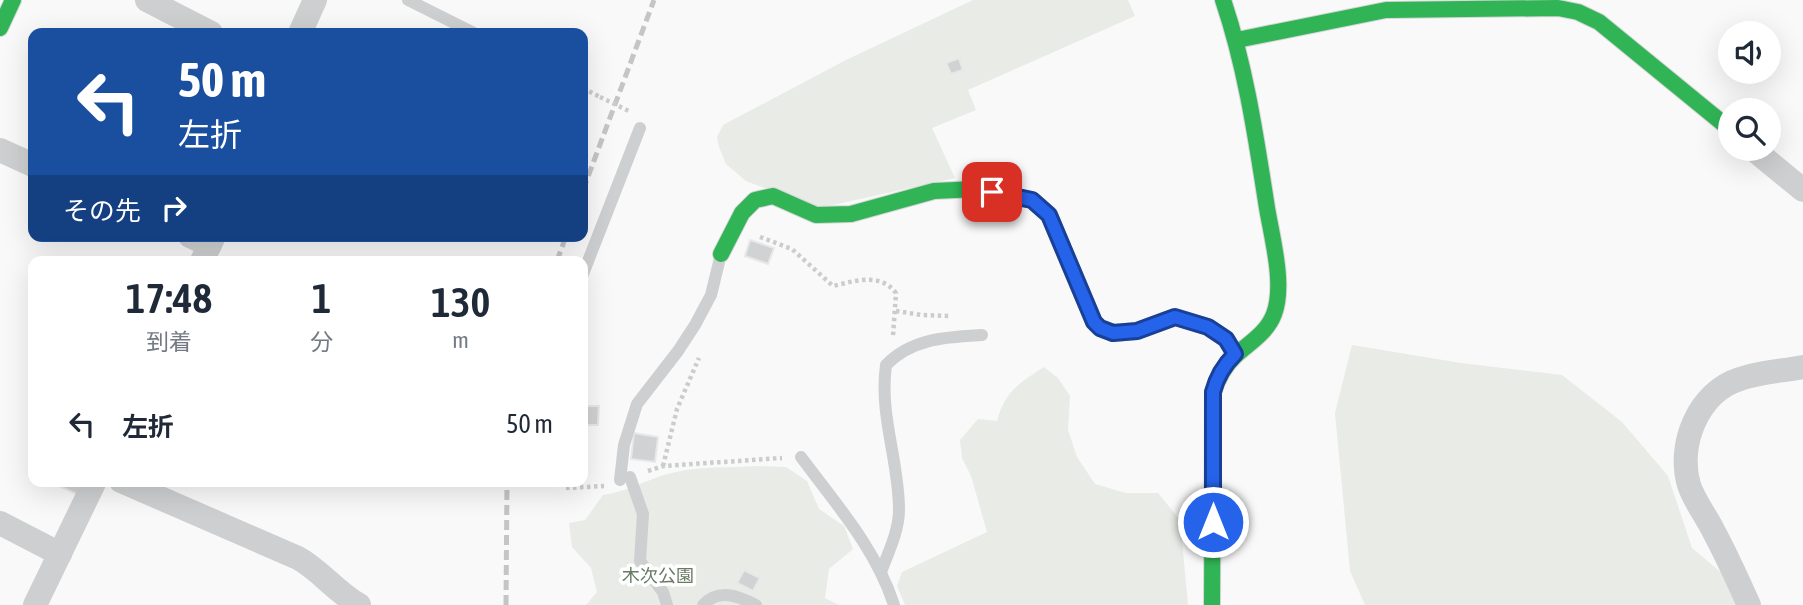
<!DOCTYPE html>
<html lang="ja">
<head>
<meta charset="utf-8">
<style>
  :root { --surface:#fff; --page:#f2f2f3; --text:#1f2937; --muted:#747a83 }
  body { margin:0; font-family:"Asap Condensed","Noto Sans JP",sans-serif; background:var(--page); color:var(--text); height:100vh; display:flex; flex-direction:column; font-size:26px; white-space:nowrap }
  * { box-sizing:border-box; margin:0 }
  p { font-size:23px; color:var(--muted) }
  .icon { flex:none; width:38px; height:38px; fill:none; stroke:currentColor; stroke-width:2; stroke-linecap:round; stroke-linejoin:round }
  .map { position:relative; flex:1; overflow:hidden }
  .sheet { position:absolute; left:28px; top:256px; width:560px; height:231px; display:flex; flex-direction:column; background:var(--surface); border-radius:14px; box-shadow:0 7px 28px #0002 }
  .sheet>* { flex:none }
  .guide { position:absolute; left:28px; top:28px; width:560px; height:214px; border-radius:14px; box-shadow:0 7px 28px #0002; background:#1a4fa0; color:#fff; overflow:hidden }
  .fabs { position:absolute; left:1718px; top:21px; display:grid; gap:14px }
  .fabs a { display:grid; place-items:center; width:63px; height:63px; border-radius:50%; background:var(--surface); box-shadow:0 7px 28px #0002; font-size:35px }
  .pin { position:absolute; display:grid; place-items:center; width:60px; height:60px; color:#fff; margin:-30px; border-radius:14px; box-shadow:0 4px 10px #0006 }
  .me { position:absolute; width:77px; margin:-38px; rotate:0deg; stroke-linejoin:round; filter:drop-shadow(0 0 5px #0008) }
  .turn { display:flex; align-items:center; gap:24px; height:147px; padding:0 35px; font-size:32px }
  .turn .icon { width:91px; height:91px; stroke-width:2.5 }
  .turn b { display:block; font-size:49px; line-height:60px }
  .then { display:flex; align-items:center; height:66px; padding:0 35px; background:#0003; gap:14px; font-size:26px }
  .eta { display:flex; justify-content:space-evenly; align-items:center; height:119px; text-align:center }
  .eta b { font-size:42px; font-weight:600; line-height:49px }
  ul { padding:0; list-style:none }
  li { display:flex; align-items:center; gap:21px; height:98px; padding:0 35px }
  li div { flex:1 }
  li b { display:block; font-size:26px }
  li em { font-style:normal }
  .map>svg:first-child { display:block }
  .green { fill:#e8ebe6 }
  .building { fill:#d0d2d3; stroke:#e8e8e8; stroke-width:2 }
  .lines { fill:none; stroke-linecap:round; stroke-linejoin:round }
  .fast-casing { stroke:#d5d6d7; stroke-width:18 }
  .path { stroke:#cbcccd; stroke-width:4.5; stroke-dasharray:3.5 3.5; stroke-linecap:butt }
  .lane { stroke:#cecfd0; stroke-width:12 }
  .street { stroke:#cecfd0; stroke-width:24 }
  .fast { stroke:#30b455; stroke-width:16 }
  .rail { stroke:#c3c5c6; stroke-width:5; stroke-dasharray:10 5; stroke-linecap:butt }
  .path-bridge { stroke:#cbcccd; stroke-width:4.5; stroke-dasharray:3.5 3.5; stroke-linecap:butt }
  .route-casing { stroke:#184099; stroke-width:18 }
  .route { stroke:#2563eb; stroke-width:12 }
  .labels { text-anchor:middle; stroke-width:7; stroke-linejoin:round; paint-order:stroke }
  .park-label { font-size:18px; fill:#687a64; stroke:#fff }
</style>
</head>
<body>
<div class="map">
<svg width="1803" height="605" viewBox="0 0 1803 605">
  <rect width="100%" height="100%" fill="#f9f9f9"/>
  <g class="green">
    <path d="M973 0H1128L1135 16 968 90 976 110 932 128 955 178 819 208 746 181 726 164 719 147 717 137 723 125 846 60Z"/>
    <path d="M1352 345 1461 363 1562 375 1622 422 1668 476 1692 548 1760 605H1365L1350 571 1335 413Z"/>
    <path d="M1044 367 1058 378 1070 396 1068 430 1077 457 1095 484 1126 493H1158L1180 520 1188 605H905L897 586 902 572 987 532 971 476 962 458 960 440 978 419 997 421C1005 391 1018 384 1044 367Z"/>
    <path d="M758 466 786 467 807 481 819 509 844 526 853 549 829 569 825 598 839 605H586L597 592 591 568 572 547 569 523 585 520 603 495C629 492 650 477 676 472 703 466 731 468 758 466Z"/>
  </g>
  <g class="building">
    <path d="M959 58 963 70 951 74 946 63Z"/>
    <path d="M750 240 774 248 768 264 745 256Z"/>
    <path d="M583 406H599L598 425H583Z"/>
    <path d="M634 433 658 437 655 462 631 459Z"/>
    <path d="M48 481H88L81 496Z"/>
    <path d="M744 570 760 578 753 591 737 583Z"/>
  </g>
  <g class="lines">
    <g class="fast-casing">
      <g id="fast">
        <path d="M0 28 13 0"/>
        <path d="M1237 40 1386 10 1558 8 1578 12 1599 22 1731 130"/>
        <path d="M721 254 742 213 755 200 773 196 816 215 851 214 934 191 976 189 1032 200 1049 215 1094 322 1100 328 1113 333 1137 331 1175 317 1208 327 1226 339 1235 354"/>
        <path d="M1212 605 1213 392C1218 378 1224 366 1235 356 1249 343 1267 333 1274 314 1285 285 1272 238 1267 208 1256 138 1246 68 1223 0"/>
      </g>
    </g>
    <g class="path">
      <path d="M583 88 600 97"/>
      <path d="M760 237 792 249 833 286C855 281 880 272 896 293L893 336"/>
      <path d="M896 311 922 315 951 316"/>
      <path d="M663 466 677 409 699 358"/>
      <path d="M648 471 663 466 782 458"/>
      <path d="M566 488 604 486"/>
    </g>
    <g class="lane">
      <path d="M408 0 474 33"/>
      <path d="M583 274 640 128"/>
      <path d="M801 457C836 504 876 549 894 605"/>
      <path d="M630 477 643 514 640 561 663 592 667 605"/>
      <path d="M620 480 624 445 637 404 678 351 695 325 711 295 721 254"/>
      <path d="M881 572C888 553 899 531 899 510 899 460 879 416 886 365 912 338 947 337 982 335"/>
      <path d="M703 605C719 588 738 596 756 605"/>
    </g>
    <g class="street">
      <path d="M147 0 211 33"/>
      <path d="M300 33 315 0"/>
      <path d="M1753 149 1803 190"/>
      <path d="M0 150 33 165"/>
      <path d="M190 236 210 245"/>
      <path d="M202 261 214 236"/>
      <path d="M121 481 298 558C320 570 336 592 359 605"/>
      <path d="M0 523 60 554"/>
      <path d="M35 605 95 481"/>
      <path d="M1749 605C1738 581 1727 556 1714 532 1707 517 1694 501 1689 485 1677 445 1698 392 1740 379 1760 372 1783 371 1803 367"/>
    </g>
    <use href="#fast" class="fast"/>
    <g class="rail">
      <path d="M583 190 654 0"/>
      <path d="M557 261 566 236"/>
      <path d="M506 605 507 481"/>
    </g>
    <path class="path-bridge" d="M600 97 631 112"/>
  </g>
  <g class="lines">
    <g class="route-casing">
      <path id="route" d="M992 192 1032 200 1049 215 1094 322 1100 328 1113 333 1137 331 1175 317 1208 327 1226 339 1235 354C1224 365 1217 376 1213 392V522"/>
    </g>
    <use href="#route" class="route"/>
  </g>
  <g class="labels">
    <g class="park-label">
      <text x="658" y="582">木次公園</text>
    </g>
  </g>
</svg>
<div class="fabs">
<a><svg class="icon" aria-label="sound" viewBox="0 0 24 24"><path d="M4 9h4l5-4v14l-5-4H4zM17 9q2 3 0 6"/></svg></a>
<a><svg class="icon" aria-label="search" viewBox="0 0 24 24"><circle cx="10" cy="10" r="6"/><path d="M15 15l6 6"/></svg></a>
</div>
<div class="pin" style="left:992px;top:192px;background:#d93025"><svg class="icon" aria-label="arrive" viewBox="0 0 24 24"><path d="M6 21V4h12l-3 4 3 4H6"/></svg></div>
<svg class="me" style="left:1213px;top:522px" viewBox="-20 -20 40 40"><circle r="17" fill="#2563eb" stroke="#fff" stroke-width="3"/><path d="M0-11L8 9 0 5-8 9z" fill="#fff"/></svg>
<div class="guide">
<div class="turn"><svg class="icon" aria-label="left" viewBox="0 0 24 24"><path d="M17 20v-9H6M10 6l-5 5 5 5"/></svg><div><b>50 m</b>左折</div></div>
<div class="then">その先<svg class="icon" aria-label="right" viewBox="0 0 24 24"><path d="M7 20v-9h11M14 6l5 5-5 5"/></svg></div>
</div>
<section class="sheet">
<div class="eta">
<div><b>17:48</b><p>到着</p></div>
<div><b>1</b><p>分</p></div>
<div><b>130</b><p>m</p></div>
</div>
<ul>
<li><svg class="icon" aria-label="left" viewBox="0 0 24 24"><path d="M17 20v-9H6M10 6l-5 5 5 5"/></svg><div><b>左折</b></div><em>50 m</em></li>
</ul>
</section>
</div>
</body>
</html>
